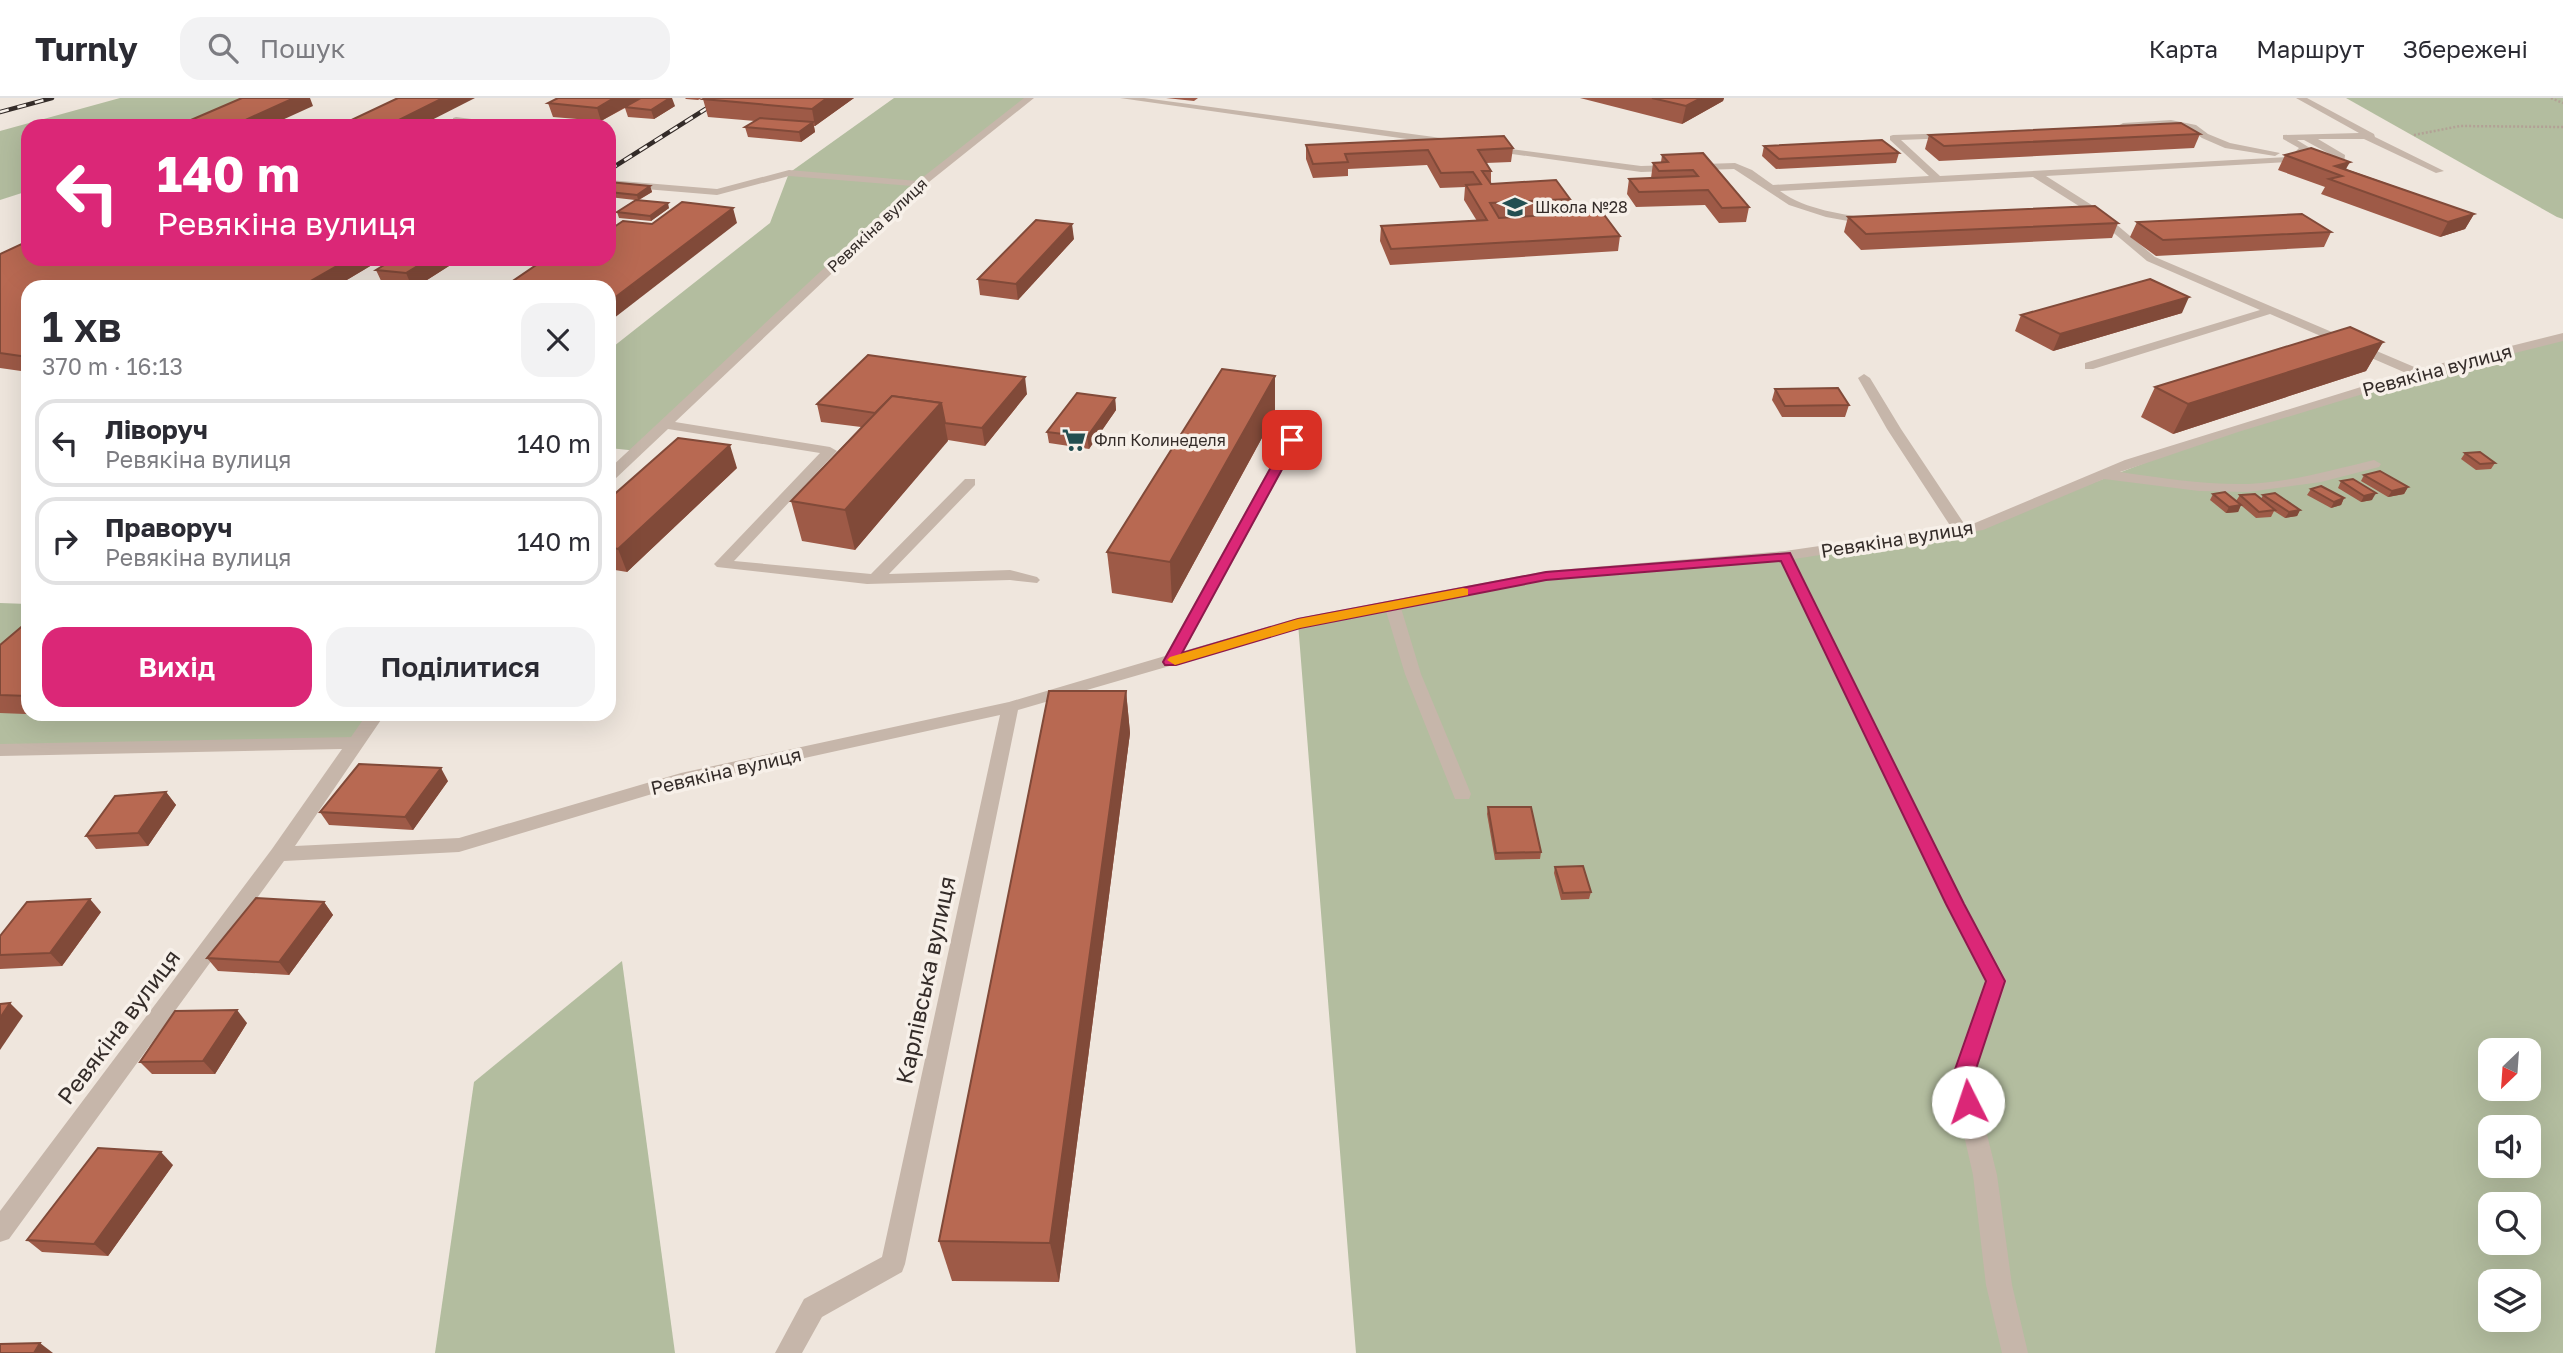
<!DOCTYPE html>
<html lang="uk">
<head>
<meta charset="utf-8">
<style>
  :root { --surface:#fff; --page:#f2f2f3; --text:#2b2b33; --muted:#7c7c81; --line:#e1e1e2; --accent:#db2777 }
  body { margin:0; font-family:"Golos Text",sans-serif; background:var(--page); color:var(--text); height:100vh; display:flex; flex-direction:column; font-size:26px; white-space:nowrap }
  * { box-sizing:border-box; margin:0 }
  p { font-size:23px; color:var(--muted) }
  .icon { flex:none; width:38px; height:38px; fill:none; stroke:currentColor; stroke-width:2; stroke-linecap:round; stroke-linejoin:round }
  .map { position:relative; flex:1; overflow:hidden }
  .details { position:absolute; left:21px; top:182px; width:595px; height:441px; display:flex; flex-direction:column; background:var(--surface); border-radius:21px; box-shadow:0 7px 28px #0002 }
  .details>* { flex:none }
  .guide { position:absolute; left:21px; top:21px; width:595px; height:147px; border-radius:21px; box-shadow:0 7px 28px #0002; background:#db2777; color:#fff; overflow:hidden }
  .needle { width:46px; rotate:205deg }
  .tools { position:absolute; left:2478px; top:940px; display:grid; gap:14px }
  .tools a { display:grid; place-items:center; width:63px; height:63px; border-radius:14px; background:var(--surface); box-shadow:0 7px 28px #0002; font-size:35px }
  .pin { position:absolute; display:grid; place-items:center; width:60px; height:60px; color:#fff; margin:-30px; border-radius:14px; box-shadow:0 4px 10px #0006 }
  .me { position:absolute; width:77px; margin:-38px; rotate:356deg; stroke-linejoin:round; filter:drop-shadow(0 0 5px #0008) }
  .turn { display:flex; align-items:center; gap:24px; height:147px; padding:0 21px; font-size:32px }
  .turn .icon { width:91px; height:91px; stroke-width:2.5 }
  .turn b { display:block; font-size:49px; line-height:60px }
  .round { display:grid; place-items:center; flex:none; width:74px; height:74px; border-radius:21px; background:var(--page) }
  .head { display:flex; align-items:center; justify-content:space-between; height:119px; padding:0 21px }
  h1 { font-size:42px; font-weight:600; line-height:52px }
  .action { display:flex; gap:14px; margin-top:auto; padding:14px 21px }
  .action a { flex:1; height:80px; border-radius:21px; background:var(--accent); color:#fff; font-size:28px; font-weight:600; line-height:80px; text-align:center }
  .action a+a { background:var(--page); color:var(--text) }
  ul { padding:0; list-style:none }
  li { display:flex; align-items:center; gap:21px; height:88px; margin:0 14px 10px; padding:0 7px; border:4px solid var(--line); border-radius:21px }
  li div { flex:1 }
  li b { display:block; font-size:26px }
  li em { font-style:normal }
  header { display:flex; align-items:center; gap:42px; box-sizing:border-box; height:98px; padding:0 35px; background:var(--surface); border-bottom:2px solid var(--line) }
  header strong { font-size:33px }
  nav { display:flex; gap:38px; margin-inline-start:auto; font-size:24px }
  .search { width:490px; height:63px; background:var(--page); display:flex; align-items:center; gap:18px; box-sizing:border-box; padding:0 24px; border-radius:21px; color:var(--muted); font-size:26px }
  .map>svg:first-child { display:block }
  .green { fill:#b3bd9f; fill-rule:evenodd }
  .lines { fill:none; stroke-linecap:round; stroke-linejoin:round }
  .path { stroke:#b2a195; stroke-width:2.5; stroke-dasharray:2 2; stroke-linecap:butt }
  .minor { fill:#c6b6aa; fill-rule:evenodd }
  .rail-casing { stroke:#342c29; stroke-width:4.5 }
  .rail { stroke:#f7f0e9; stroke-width:2.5; stroke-dasharray:9; stroke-linecap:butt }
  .wall { fill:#9e5a47 }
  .shaded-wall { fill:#814a39 }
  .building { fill:#b86952; stroke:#814a39; stroke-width:2 }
  .route { fill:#db2777; stroke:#8e194d; stroke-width:2 }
  .slow { fill:#f59e0b }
  .labels { text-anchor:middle; stroke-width:7; stroke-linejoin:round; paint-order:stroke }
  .far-poi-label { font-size:16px; fill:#342c29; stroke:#f7f0e9; text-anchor:start }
  .far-street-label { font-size:16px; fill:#342c29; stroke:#f7f0e9 }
  .street-label { font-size:19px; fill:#342c29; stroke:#f7f0e9 }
  .near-street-label { font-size:23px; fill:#342c29; stroke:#f7f0e9 }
</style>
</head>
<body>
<header>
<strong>Turnly</strong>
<div class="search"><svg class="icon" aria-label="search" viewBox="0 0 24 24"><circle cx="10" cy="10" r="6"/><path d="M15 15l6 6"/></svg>Пошук</div>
<nav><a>Карта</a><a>Маршрут</a><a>Збережені</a></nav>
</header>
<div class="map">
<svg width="2563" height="1255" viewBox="0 0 2563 1255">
  <rect width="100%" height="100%" fill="#efe6dd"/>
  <g class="green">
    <path d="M120 0H259L192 28H28V93L0 102V33Z"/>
    <path d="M894 0H1030L920 86 638 353 609 350V252L770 125 789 75Z"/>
    <path d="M2346 0H2563V121L2557 119Z"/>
    <path d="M2563 239V1255H1356L1298 525 1546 478 1785 458 1978 429 2233 331 2418 275ZM2490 952H2529V990H2490ZM2490 1029H2529V1068H2490ZM2490 1106H2529V1144H2490ZM2490 1183H2529V1222H2490Z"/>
    <path d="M0 505 28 506V616H376L354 645 0 652Z"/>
    <path d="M622 863 675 1255H435L474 984Z"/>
  </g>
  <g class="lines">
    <g class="path">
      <path d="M2551 0 2563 5"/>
      <path d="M2414 37 2460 28 2563 29"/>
    </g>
    <g class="minor">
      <path d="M1024 0H1034L924 88 675 324 830 349 837 353 734 463 871 476 965 381H975V387L889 476 1010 472 1037 479 1040 482 1037 485 1010 482 867 486 717 469 714 466 717 463 820 355 668 331 614 382 609 383V371L912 88 789 78 717 97 609 88V82L717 91 789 72 918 83Z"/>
      <path d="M1120 0H1144L1449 41 1454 44 1449 47Z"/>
      <path d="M2296 0H2307L2374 36 2375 39 2444 73 2436 75 2364 41H2318L2345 57 2344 67 2349 73 2344 76 2334 67 2337 60 2304 42H2297L2310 50 2302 58 2307 59V63L2046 78 2098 111 2155 159 2419 271 2563 235V243L2422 278 2238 334 2120 374C2162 380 2205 387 2248 386 2291 384 2332 372 2374 362L2381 366 2379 369 2321 384 2248 394 2199 393 2104 381 1983 432 1794 461 1965 806 2007 883 1973 980 1997 1077 2012 1187 2028 1255H2002L1986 1187 1973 1077 1951 980 1985 883 1945 806 1780 463 1546 483 1401 510 1421 576 1471 696 1469 701H1455L1405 576 1386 513 1300 530 1018 612 905 1166 902 1174 822 1219 802 1255H775L804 1201 882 1159 1000 617 682 687 459 754 284 763 9 1141 0 1144V1113L272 751 342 651 0 658V646L351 639 367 616H385L295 748 459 740 681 675 1009 604 1165 558 1285 342 1292 338 1299 342 1184 553 1298 520 1546 473 1785 453 1951 429 1887 331 1858 280 1864 276 1870 280 1901 331 1965 427 1975 425 2125 362 2406 275 2270 216 2093 271H2085V265L2260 212 2147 163 2090 115 2033 79 1780 93C1807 113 1842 115 1874 122L1875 124 1870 127 1826 119 1789 107 1734 71 1641 74 1491 53 1488 52V48L1641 68 1735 65 1752 72 1773 87 1929 78 1890 42V38L1893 37 1955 35V39L1952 40 1901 42 1940 78 2290 59 2299 50 2283 41V37L2359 35Z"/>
      <path d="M456 19 479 22 486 28 453 24V20Z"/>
      <path d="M2171 22 2196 27 2208 36 2230 45 2280 55 2275 58 2225 50 2202 40 2190 31 2171 28 2123 31 2118 28 2123 25Z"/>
    </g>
    <g class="rail-casing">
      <g id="rail">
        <path d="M0 14 52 0"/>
        <path d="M609 72 723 0"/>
      </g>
    </g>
    <use href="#rail" class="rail"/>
  </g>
  <g class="wall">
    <path d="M685 0H702L698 2 686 1Z"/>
    <path d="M705 0H854L815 28H814L815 34 801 44 748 39 745 29 755 23 708 19 703 1Z"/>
    <path d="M1166 0H1198L1194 3Z"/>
    <path d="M1580 0H1724L1723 3 1682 26Z"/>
    <path d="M548 5 675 8 654 21 628 19 625 10 601 23 553 19Z"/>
    <path d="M2200 36 2194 50 1939 63 1925 51 1929 37Z"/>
    <path d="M1306 47 1513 50 1511 64 1486 65 1491 73V86L1570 101 1568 116 1620 138 1618 153 1390 167 1380 143 1381 128 1477 123 1464 102 1465 89 1440 90 1427 67 1348 71V78L1313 80 1306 61Z"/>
    <path d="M1764 48 1899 55 1896 65 1776 71 1762 58Z"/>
    <path d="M1703 55 1749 109 1746 124 1719 125 1705 107 1636 109 1627 96 1629 81 1651 80 1653 65 1661 64 1662 57Z"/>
    <path d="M2285 57 2346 71 2474 116 2465 131 2440 139 2321 96 2325 89 2278 72Z"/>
    <path d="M609 84 650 88 652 94 639 102 669 110 651 123 619 120 617 114 635 102 609 99Z"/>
    <path d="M1848 119 2118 125 2112 140 1861 152 1844 134Z"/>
    <path d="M2137 124 2331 134 2324 149 2156 158 2130 139Z"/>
    <path d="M1074 141 1018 202 980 197 978 181Z"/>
    <path d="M0 156 28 161H382L335 189H28V274L0 270Z"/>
    <path d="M394 161H488L483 164 460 161 416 189H397L383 187 376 172Z"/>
    <path d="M2182 215 2053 253 2015 233 2021 217Z"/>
    <path d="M2383 244 2366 273 2173 336 2141 319 2155 289Z"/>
    <path d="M1775 291 1849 307 1845 319H1782L1772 302Z"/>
    <path d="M1027 296 985 348 948 342 855 452 802 443 791 403 861 329 821 324 817 306Z"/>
    <path d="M1115 300 1116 312 1089 351 1049 345 1047 334Z"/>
    <path d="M1275 316 1172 505 1112 495 1107 454Z"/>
    <path d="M2465 355 2495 365 2491 371 2476 372 2461 361Z"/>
    <path d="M737 370 627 474 609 471V401Z"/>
    <path d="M2364 377 2408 389 2404 396 2388 399 2361 383Z"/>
    <path d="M2341 383 2372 402 2361 404 2338 390Z"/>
    <path d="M2311 391 2344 400 2341 407 2331 410 2307 397Z"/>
    <path d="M2213 396 2241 407 2238 414 2226 415 2210 402Z"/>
    <path d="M2240 397 2261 401 2263 397 2300 412 2297 418 2285 420 2274 413 2271 419 2256 420 2236 403Z"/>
    <path d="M28 525V616H207L201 623 0 615V547Z"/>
    <path d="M1126 593 1130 635 1059 1184 952 1183 939 1143Z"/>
    <path d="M448 683 413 732 329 727 320 714Z"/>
    <path d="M166 694 176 707 148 748 96 751 86 738Z"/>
    <path d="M1488 709 1541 754 1540 761 1495 762 1487 716Z"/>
    <path d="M1555 769 1591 794 1589 801 1561 802 1554 775Z"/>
    <path d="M324 804 333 817 289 877 218 873 207 860Z"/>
    <path d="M101 814 62 868 0 871V838Z"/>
    <path d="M247 925 215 976H152L140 964Z"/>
    <path d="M173 1067 108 1158 42 1154 27 1142Z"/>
  </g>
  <g class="shaded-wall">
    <path d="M294 0H310L313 8 269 28 241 24Z"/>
    <path d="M443 0H475L420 28H387Z"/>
    <path d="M614 0H641L601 23 597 10Z"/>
    <path d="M670 0H672L675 8 654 21 651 12Z"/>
    <path d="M827 0H854L815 28 812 11Z"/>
    <path d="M1701 0H1724L1723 3 1682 26 1686 8Z"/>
    <path d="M813 24 815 34 801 44 799 34Z"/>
    <path d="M2350 64 2342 78 2335 68Z"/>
    <path d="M650 88 652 94 638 102 637 97Z"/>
    <path d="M668 105 669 110 651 123 650 118Z"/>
    <path d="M733 110 737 125 609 224V204Z"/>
    <path d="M2474 116 2465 131 2440 139 2448 124Z"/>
    <path d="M1072 126 1074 141 1018 202 1016 186Z"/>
    <path d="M349 161H382L335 189H300Z"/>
    <path d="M429 161H460L416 189H412L406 175Z"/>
    <path d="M2189 199 2182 215 2053 253 2060 236Z"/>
    <path d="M2383 244 2366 273 2173 336 2188 306Z"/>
    <path d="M1275 278V316L1172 505 1170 464Z"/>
    <path d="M1025 279 1027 296 985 348 982 330Z"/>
    <path d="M1115 300 1116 312 1089 351 1087 339Z"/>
    <path d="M941 305 948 343 855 452 845 412Z"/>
    <path d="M730 347 737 370 627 474 618 451Z"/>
    <path d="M2408 389 2404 396 2388 399 2392 393Z"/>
    <path d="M2376 395 2372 402 2361 404 2364 398Z"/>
    <path d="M2344 400 2341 407 2331 410 2334 404Z"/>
    <path d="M2241 407 2238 414 2226 415 2229 409Z"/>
    <path d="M2300 412 2297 418 2285 420 2289 414Z"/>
    <path d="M1126 593 1130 635 1059 1184 1050 1145Z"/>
    <path d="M196 616H207L201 623Z"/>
    <path d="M441 670 448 683 413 732 405 719Z"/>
    <path d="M166 694 176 707 148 748 138 735Z"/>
    <path d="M90 801 101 814 62 868 50 855Z"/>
    <path d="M324 804 333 817 289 877 279 864Z"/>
    <path d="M10 905 23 918 0 952V920Z"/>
    <path d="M237 912 247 925 215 976 203 963Z"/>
    <path d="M161 1054 173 1067 108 1158 94 1146Z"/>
    <path d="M40 1245 53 1255H34Z"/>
  </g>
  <g class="building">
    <path d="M242 0H294L241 24 284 28H177Z"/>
    <path d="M398 0H443L387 28H288L299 23 341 27Z"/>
    <path d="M558 0H614L597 10 548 5Z"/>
    <path d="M641 0H670L651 12 625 9Z"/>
    <path d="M705 0H827L812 11 703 1Z"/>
    <path d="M1652 0H1701L1686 8Z"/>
    <path d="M760 20 813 24 799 34 745 29Z"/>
    <path d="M2181 25 2200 36 1944 48 1929 37Z"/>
    <path d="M1504 38 1513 50 1478 52 1491 73H1482L1491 86 1556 82 1570 101 1490 105 1499 120 1602 114 1620 138 1391 151 1381 128 1487 122 1466 87 1481 86 1473 74 1441 75 1428 52 1345 56 1348 64 1313 66 1306 47Z"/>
    <path d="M1882 42 1899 55 1779 61 1764 48Z"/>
    <path d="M2311 50 2350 64 2335 68 2474 116 2448 124 2329 81 2342 78 2285 57Z"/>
    <path d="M1703 55 1749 109 1722 110 1708 92 1639 94 1629 81 1698 78 1693 72 1659 73 1653 65 1668 64 1662 57Z"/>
    <path d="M609 84 650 88 637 97 609 94Z"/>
    <path d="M636 102 668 105 650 118 617 114Z"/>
    <path d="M682 104 733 110 609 204V189H504L545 161H609V128L614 129 623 123 652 126Z"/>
    <path d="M2095 108 2118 125 1866 136 1848 119Z"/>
    <path d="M2302 116 2331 134 2163 142 2137 124Z"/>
    <path d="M1036 122 1072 126 1016 186 978 181Z"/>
    <path d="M28 143V161H349L300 189H28V259L0 255V156Z"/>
    <path d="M394 161H429L406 175 376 172Z"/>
    <path d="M2150 181 2189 199 2060 236 2021 217Z"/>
    <path d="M2350 229 2383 244 2188 306 2155 289Z"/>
    <path d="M868 257 1025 279 982 330 945 325 941 305 892 298 875 315 817 306Z"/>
    <path d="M1222 271 1275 278 1170 464 1107 454Z"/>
    <path d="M1838 290 1849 307 1785 308 1775 291Z"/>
    <path d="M1077 295 1115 300 1087 339 1047 334Z"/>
    <path d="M892 298 941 305 845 412 791 403Z"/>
    <path d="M678 340 730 347 618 451 609 449V401Z"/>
    <path d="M2480 354 2495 365 2480 366 2465 355Z"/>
    <path d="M2380 373 2408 389 2392 393 2364 377Z"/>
    <path d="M2353 381 2376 395 2364 398 2341 383Z"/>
    <path d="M2321 388 2344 400 2334 404 2311 391Z"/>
    <path d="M2225 394 2241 407 2229 409 2213 396Z"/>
    <path d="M2275 395 2300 412 2289 414 2263 397Z"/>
    <path d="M2255 396 2275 412 2259 414 2240 397Z"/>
    <path d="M26 525H28V598L0 597V547Z"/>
    <path d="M1049 593H1126L1050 1145 939 1143Z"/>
    <path d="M359 666 441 670 405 719 320 714Z"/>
    <path d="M166 694 138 735 86 738 115 698Z"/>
    <path d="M1488 709H1531L1541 754 1496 755Z"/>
    <path d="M1583 768 1591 794 1563 795 1555 769Z"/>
    <path d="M256 800 324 804 279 864 207 860Z"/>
    <path d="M90 801 50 855 0 857V838L27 804Z"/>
    <path d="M10 905 0 920V906Z"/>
    <path d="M237 912 203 963 140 964 175 913Z"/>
    <path d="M98 1050 161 1054 94 1146 27 1142Z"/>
    <path d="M40 1245 34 1255H0V1246Z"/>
  </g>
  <path class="route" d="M1292 339 1298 342 1182 555 1298 521 1546 474 1790 455 1964 806 2005 883 1973 980 1978 1004 1975 1010 1968 1013 1961 1010 1952 980 1986 883 1946 806 1781 463 1546 482 1300 530 1176 567H1165L1163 564 1286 342Z"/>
  <path class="slow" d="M1463 490 1468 491V497L1300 530 1175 567 1167 562 1170 559 1298 521Z"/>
  <defs>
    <g id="school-bare" transform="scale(1.89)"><path d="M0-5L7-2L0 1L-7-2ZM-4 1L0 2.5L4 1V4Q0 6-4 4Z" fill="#234f51" stroke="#f7f0e9" stroke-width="2.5" paint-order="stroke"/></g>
    <g id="supermarket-bare" transform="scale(1.89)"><path d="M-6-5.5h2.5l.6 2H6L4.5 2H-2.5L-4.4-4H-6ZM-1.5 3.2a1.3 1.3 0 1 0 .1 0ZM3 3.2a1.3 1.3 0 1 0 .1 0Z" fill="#234f51" stroke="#f7f0e9" stroke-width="2.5" paint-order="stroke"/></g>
  </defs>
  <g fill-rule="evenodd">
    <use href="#school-bare" x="1515" y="109"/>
    <use href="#supermarket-bare" x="1074" y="342"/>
  </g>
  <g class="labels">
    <g class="far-poi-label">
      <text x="1535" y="115">Школа №28</text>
      <text x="1094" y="348">Флп Колинеделя</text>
    </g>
    <g class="far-street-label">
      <text transform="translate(877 127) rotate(-43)" y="6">Ревякіна вулиця</text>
    </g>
    <g class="street-label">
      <text transform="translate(2437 272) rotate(-15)" y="7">Ревякіна вулиця</text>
      <text transform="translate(1897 441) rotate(-9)" y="7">Ревякіна вулиця</text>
      <text transform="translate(726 673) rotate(-13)" y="7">Ревякіна вулиця</text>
    </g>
    <g class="near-street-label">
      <text transform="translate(926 882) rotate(-78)" y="8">Карлівська вулиця</text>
      <text transform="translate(119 929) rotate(-53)" y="8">Ревякіна вулиця</text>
    </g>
  </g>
</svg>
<div class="tools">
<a><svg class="needle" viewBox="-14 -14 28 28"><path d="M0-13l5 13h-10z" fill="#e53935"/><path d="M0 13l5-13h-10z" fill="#7c7c81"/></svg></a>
<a><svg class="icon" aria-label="sound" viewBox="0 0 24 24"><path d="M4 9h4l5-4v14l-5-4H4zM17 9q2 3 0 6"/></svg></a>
<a><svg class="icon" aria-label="search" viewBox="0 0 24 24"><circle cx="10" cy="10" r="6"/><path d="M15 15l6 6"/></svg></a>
<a><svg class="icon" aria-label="layers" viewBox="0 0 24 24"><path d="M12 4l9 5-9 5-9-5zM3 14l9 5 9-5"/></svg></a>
</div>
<div class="pin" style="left:1292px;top:342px;background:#d93025"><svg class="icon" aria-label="arrive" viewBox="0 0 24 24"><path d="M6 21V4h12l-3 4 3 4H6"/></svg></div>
<svg class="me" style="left:1968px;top:1004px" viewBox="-20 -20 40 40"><circle r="19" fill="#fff"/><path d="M0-13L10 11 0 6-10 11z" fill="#db2777"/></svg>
<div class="guide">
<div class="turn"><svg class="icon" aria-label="left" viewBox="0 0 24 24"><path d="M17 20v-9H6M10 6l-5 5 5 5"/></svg><div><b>140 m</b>Ревякіна вулиця</div></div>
</div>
<section class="details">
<div class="head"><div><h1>1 хв</h1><p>370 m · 16:13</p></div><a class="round"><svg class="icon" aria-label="close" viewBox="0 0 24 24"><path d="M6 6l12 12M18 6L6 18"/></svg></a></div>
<ul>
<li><svg class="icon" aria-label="left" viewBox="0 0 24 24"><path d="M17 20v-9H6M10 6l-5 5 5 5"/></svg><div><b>Ліворуч</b><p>Ревякіна вулиця</p></div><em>140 m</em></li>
<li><svg class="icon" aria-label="right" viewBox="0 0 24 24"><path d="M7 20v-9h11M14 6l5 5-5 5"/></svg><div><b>Праворуч</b><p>Ревякіна вулиця</p></div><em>140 m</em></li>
</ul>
<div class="action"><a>Вихід</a><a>Поділитися</a></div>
</section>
</div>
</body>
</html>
